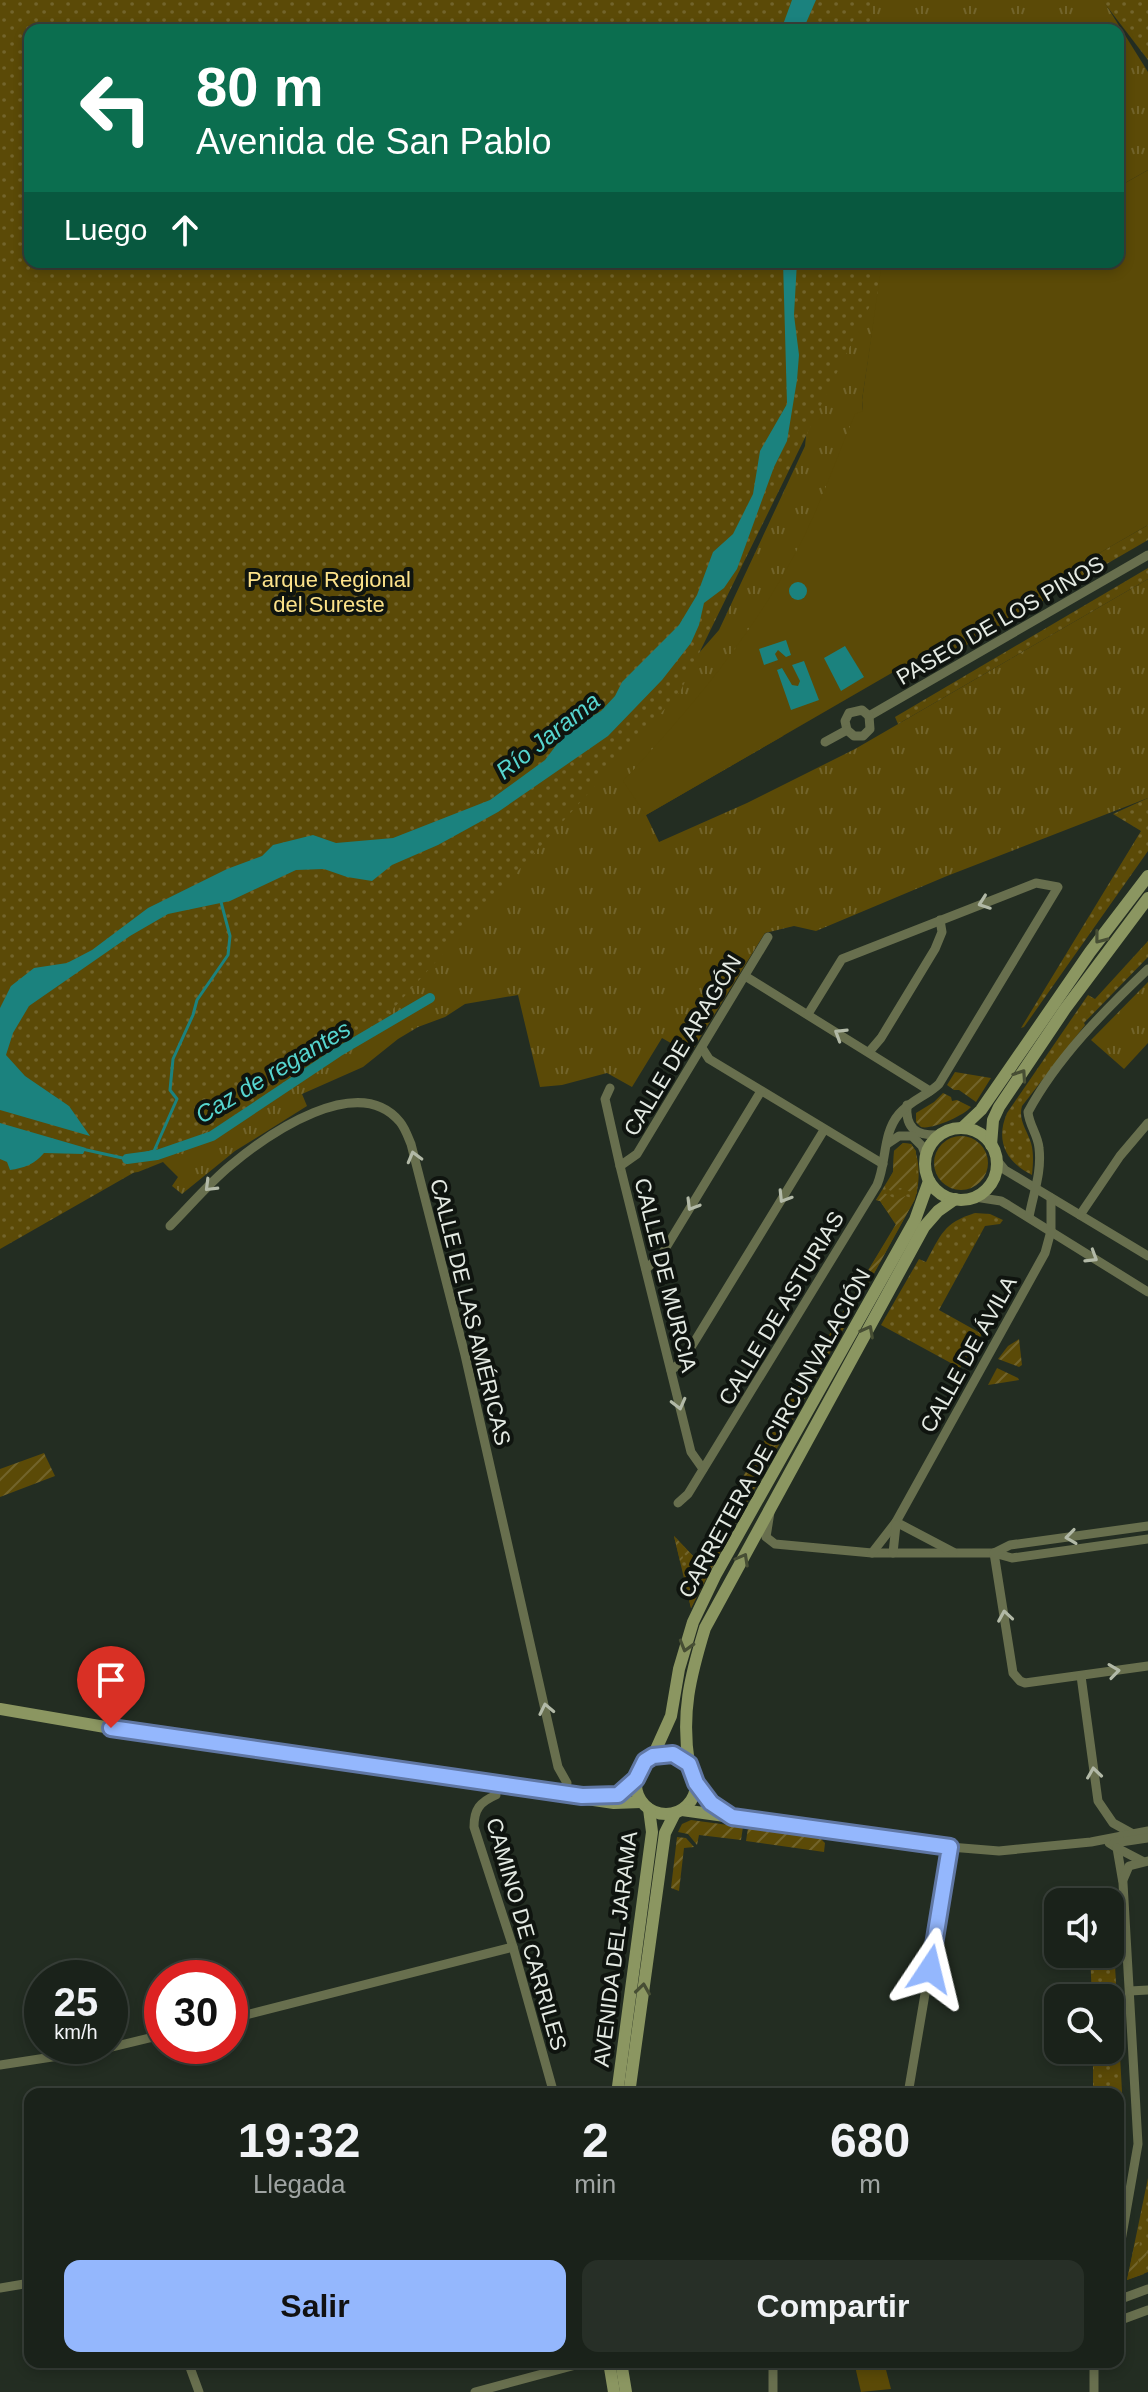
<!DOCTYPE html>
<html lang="es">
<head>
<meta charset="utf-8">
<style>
  :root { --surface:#1a221a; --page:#272f27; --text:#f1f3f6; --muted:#9fa4a2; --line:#383f39; --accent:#94b7fd }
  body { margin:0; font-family:Arial,sans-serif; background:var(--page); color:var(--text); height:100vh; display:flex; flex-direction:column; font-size:30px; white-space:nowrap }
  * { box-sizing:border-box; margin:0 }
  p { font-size:26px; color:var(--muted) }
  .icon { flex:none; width:44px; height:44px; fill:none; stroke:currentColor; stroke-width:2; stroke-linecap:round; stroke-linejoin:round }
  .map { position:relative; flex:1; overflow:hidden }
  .details { position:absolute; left:24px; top:2088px; width:1100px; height:280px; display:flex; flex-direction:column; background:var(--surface); border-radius:16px; box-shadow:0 4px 12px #0003,0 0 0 2px var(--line) }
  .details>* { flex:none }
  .top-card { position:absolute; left:24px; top:24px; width:1100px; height:244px; border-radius:16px; box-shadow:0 4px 12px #0003,0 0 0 2px var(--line); background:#0b6e4f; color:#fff; overflow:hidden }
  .fabs { position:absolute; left:1044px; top:1888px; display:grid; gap:16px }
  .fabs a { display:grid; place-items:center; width:80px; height:80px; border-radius:16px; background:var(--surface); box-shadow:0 4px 12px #0003,0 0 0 2px var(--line); font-size:40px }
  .speed { position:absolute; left:24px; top:1960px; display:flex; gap:16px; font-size:40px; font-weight:700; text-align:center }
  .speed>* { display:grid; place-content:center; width:104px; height:104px; border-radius:50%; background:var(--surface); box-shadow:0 4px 12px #0003,0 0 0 2px var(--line); line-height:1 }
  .speed small { font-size:20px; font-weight:400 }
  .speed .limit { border:12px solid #d22; background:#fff; color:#111 }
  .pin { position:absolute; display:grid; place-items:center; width:68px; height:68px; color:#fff; margin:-82px -34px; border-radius:50% 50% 50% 0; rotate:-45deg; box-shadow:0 0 8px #0007 }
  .pin .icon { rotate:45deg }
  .me { position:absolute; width:88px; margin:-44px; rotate:10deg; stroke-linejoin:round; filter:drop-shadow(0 0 6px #0008) }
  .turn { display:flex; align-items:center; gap:28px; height:168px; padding:0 40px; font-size:36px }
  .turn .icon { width:104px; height:104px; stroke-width:2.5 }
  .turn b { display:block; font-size:56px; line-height:68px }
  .then { display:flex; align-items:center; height:76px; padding:0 40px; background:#0003; gap:16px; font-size:30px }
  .eta { display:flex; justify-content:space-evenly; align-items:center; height:136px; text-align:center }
  .eta b { font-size:48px; font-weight:700; line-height:56px }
  .cta { display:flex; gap:16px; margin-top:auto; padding:16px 40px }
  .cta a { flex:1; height:92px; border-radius:16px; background:var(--accent); color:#111; font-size:32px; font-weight:700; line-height:92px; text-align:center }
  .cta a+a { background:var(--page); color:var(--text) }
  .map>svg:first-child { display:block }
  .grass { fill:url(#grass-tufts) }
  .park { fill:url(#park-dots) }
  .garden { fill:url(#garden-furrows) }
  .pitch { fill:#5b4a07 }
  .water { fill:#1b827e }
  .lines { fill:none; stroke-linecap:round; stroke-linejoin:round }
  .stream { stroke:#1b827e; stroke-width:3 }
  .canal { stroke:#1b827e; stroke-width:10 }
  .street { stroke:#686f4e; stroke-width:9 }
  .secondary { stroke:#8b9661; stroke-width:12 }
  .oneway { stroke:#b2b9a7 }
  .oneway2 { stroke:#474e34 }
  .route-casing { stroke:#6077a4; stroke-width:20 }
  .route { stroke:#94b7fd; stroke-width:14 }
  .labels { text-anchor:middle; stroke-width:8; stroke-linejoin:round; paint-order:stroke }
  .park-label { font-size:22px; fill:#fce28a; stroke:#0f140f }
  .street-label { font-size:22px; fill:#e4eae3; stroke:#0f140f }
  .water-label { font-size:24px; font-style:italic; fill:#56d5cf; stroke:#0f140f }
</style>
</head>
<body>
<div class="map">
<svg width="1148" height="2392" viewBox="0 0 1148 2392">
  <defs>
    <pattern id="grass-tufts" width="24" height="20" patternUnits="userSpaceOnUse" patternTransform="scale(2)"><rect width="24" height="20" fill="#5b4a07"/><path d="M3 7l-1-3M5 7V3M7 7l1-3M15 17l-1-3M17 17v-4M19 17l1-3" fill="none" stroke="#72642b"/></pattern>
    <pattern id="park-dots" width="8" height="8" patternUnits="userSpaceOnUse" patternTransform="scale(2)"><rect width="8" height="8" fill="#5b4a07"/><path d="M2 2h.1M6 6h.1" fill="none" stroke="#72642b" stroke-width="1.8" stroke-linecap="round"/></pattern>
    <pattern id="garden-furrows" width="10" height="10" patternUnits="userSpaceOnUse" patternTransform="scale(2)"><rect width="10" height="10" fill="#5b4a07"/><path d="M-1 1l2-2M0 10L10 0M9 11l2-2" fill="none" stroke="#72642b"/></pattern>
  </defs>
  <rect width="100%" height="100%" fill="#232d22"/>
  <g class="grass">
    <path d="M852 0H1103L1148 72V170L1118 187V30H839Z"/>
    <path d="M823 262 881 276 862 400 863 411 783 736 646 815 659 842 747 803 855 749 1148 579V798L947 876 816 931 794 926 765 933 690 1054 662 1038 632 1087 607 1073 562 1085 540 1087 518 995 465 1004 445 1017 418 1027 398 1039 363 1067 302 1094 307 1106 235 1151 182 1194 172 1186 178 1177 163 1162 138 1172 109 1176 607 758 719 630 805 446Z"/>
    <path d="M1148 982V1043L1124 1069 1091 1040Z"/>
  </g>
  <g class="park">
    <path d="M0 0H872L873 30H30V262H884V277L680 692 364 1041 0 1249Z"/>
    <path d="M1102 0H1148V60Z"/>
    <path d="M1148 525V540L932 665 925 653Z"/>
    <path d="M1148 568V579L898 724 895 717Z"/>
    <path d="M1148 798V851L1024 1027 1021 1028 1141 831 1113 814Z"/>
    <path d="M1148 941V957L1084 1023 1085 1025 1022 1106C1018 1120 1027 1130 1031 1143 1034 1153 1033 1165 1032 1175 1006 1162 995 1141 1007 1113L1088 995 1095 999Z"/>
    <path d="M903 1143 911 1144C921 1156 920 1184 915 1199L710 1569 691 1608 674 1536 694 1557 896 1225 880 1201 876 1200 893 1172 894 1151Z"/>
    <path d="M975 1213 990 1214 1003 1220 1000 1224 985 1226 939 1310 982 1334 960 1368 881 1325 919 1259 926 1262C941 1235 943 1223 975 1213Z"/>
    <path d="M1110 1911H1112L1124 2128V2152L1118 2188V2094H1093V2050H1110V1998H1092L1090 1954H1110Z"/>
    <path d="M1148 2178V2272L1127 2280Z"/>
  </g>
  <g class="garden">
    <path d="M955 1072 991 1078 976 1102 959 1090H954L947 1085Z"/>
    <path d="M943 1093 951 1097 952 1101 957 1100 971 1107C963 1116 932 1130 921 1127L916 1122V1113L934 1102Z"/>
    <circle cx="961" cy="1163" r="27"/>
    <path d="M903 1143 911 1144 916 1151 917 1194 900 1188 893 1192 885 1188 893 1172 894 1151Z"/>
    <path d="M882 1192 898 1200 905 1196 915 1199 839 1337 831 1332 896 1224 880 1201 876 1200Z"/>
    <path d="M829 1336 831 1337 770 1442 765 1447H761Z"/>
    <path d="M834 1339 837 1340 773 1455C771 1447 780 1428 787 1423V1416L799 1401Z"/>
    <path d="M1019 1339 1022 1365 1019 1367 998 1359 1008 1346Z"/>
    <path d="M997 1368 1018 1378 1019 1380 988 1385Z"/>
    <path d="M759 1451 760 1456C756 1464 749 1469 746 1477 740 1493 706 1558 693 1562L681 1551 683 1558 680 1561 674 1536 694 1557Z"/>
    <path d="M44 1453 55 1476 0 1497V1469Z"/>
    <path d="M766 1458 771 1459 747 1502 744 1501Z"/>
    <path d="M740 1508 743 1509 691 1608 684 1580 692 1594 723 1533 733 1523Z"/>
    <path d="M691 1820 743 1827 741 1840 699 1835 697 1845 688 1834 678 1832 682 1824Z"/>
    <path d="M748 1828 820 1838 825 1843 824 1852 746 1841Z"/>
    <path d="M677 1837 686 1838 694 1847 684 1848 679 1891 671 1888Z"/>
    <path d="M1140 2242 1137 2269 1144 2243 1148 2242 1144 2274 1127 2280 1135 2243Z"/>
  </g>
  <g class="pitch">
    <path d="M1148 170V525L646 815 623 781C689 711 752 636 797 550 820 507 836 459 855 414L863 411 862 400 882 262H1118V187Z"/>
    <path d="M854 2362H884L891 2389 861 2392Z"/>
  </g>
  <g class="water">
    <path d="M792 0H816L803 30H781Z"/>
    <path d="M783 262H797L794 315 799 355 797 380 787 441 774 467 737 569 724 588 704 603 699 625 691 643 662 680 608 736 498 812 438 845 392 865 372 881 347 877 324 869 296 870 230 901 168 914 130 936 29 1006 13 1033 6 1055 25 1076 69 1106 90 1136 0 1110V1008L11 986 34 968 67 963 92 950 148 908 227 869 262 856 273 845 313 835 336 843 393 838 490 800 545 760 567 731 601 711 615 696 622 682 679 625 697 595 713 552 733 534 753 494 760 451 787 404Z"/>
    <circle cx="798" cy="591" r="9"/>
    <path d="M786 640 791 655 786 657 778 650 775 654 778 660 764 665 759 649Z"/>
    <path d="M845 646 864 677 841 691 824 658Z"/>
    <path d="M804 661 819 700 791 710 777 670 782 668 792 685 798 686 800 681 792 665Z"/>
    <path d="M0 1123 86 1148 83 1154 44 1153C35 1164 24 1168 10 1170L7 1162 0 1159Z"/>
  </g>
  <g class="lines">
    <path class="stream" d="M82 1149 127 1159 154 1151 177 1099 170 1090 173 1059 193 1015 197 1000 228 955 230 936 221 902"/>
    <path class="canal" d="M127 1159 157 1155 212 1136 338 1052 430 998"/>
    <g class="street">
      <path d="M869 716 1148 555"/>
      <path d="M847 730 854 736H863L870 729 869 716"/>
      <path d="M847 730 845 721 849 713 862 710 869 716"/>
      <path d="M825 742 847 730"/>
      <path d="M745 976 930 1091"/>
      <path d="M702 1048 709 1059 883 1164"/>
      <path d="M869 1052 881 1038 935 949 942 932 940 920"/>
      <path d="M610 1088 605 1099 620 1166 691 1452 703 1469"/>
      <path d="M907 1105C905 1129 917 1136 939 1135"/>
      <path d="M887 1144 899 1136H912L922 1146 926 1156"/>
      <path d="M996 1159 1005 1170 1148 1256"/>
      <path d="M620 1166 637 1154 768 937"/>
      <path d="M975 1197 1001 1201 1008 1205 1148 1292"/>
      <path d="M1080 1215 1120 1156 1148 1123"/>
      <path d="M1029 1217C1033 1194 1042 1173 1039 1148 1038 1135 1029 1125 1028 1112 1057 1058 1104 1011 1148 969"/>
      <path d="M170 1226C190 1206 209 1183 231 1165 268 1134 358 1071 400 1122 405 1128 408 1137 411 1144L465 1355 558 1767 567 1783"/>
      <path d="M646 1269 662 1254 761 1091"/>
      <path d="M671 1370 682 1362 824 1130"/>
      <path d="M678 1503 688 1494 877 1185C887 1162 882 1134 899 1114 912 1099 927 1096 939 1084L1058 887 1036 883 842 959 808 1014"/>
      <path d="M770 1512 766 1537 775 1544 872 1553H994L1012 1558 1148 1539"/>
      <path d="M896 1522 953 1552"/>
      <path d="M872 1553 896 1522 1045 1253 1051 1231V1198"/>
      <path d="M893 1553 896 1525"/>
      <path d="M994 1553 1013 1673 1020 1681 1025 1683 1148 1666"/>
      <path d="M994 1553 1010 1545 1148 1526"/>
      <path d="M1081 1676 1098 1801 1113 1823 1133 1834"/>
      <path d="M496 1795C480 1802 474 1809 474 1827L513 1947 554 2094"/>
      <path d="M732 1817 950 1847 999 1851 1091 1842 1148 1831"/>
      <path d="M1109 1843 1117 1848 1123 1883 1138 2144 1118 2258"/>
      <path d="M1114 1843 1148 1838"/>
      <path d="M1117 1848 1142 1861"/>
      <path d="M1123 1880 1129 1866 1148 1861"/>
      <path d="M1130 1991 1148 1990"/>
      <path d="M230 2019 513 1947"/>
      <path d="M0 2065 104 2049 162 2035"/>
      <path d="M908 2094 950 1847"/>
      <path d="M0 2288 30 2283"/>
      <path d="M1118 2300 1148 2289"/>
      <path d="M1118 2321 1148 2310"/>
      <path d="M188 2362 199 2392"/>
      <path d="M773 2362V2392"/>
      <path d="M1094 2362V2392"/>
      <path d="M475 2392 587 2362"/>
    </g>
    <g class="secondary">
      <path d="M962 1128 981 1110 1090 952 1148 876"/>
      <circle cx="961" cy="1164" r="36"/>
      <path d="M991 1145 993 1120 999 1107 1065 1009 1148 898"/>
      <path d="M0 1709 134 1732 614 1803 641 1802"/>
      <circle cx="666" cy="1784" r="30"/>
      <path d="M653 1756 671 1716 679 1669 693 1622 716 1574 915 1220 929 1181"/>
      <path d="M689 1764C681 1713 690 1677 705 1628L924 1227 938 1211 955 1199"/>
      <path d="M696 1783 711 1803 726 1813"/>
      <path d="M605 1796 618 1795 636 1779"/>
      <path d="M682 1810 732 1817"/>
      <path d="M617 2094 652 1832 649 1809"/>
      <path d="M629 2094 665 1833 675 1813"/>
      <path d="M609 2362 614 2392"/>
      <path d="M621 2362 626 2392"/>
    </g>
  </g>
  <defs><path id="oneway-chevron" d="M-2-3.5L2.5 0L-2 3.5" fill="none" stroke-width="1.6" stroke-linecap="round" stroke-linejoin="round" transform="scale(2)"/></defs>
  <g class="oneway">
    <use href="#oneway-chevron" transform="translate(984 903) rotate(160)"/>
    <use href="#oneway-chevron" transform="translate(840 1034) rotate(-148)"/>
    <use href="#oneway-chevron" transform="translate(414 1157) rotate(-105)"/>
    <use href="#oneway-chevron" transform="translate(210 1186) rotate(135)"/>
    <use href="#oneway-chevron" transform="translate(784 1197) rotate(122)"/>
    <use href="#oneway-chevron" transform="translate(692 1205) rotate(121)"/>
    <use href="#oneway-chevron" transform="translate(1092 1257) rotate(32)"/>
    <use href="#oneway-chevron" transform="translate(679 1404) rotate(76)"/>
    <use href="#oneway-chevron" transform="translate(1071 1537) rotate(172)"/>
    <use href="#oneway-chevron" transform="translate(1005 1616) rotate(-99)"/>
    <use href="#oneway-chevron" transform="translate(1114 1671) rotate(-8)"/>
    <use href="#oneway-chevron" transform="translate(546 1709) rotate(-102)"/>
    <use href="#oneway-chevron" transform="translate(1094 1773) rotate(-98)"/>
  </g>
  <g class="oneway2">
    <use href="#oneway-chevron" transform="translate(1100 938) rotate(128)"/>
    <use href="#oneway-chevron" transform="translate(1021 1075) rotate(-56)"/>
    <use href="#oneway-chevron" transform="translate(868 1331) rotate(-62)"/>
    <use href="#oneway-chevron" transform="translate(743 1559) rotate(-61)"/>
    <use href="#oneway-chevron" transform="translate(686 1646) rotate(106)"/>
    <use href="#oneway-chevron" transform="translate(643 1989) rotate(-82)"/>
  </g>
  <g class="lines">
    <g class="route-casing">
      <path id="route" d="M111 1728 582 1796 618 1795 636 1779 645 1761 653 1756 673 1754 689 1764 696 1783 711 1803 732 1817 950 1847 930 1969"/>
    </g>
    <use href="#route" class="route"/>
  </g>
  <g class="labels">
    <g class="park-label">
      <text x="329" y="587">Parque Regional<tspan x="329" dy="25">del Sureste</tspan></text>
    </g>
    <g class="street-label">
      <text transform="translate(1000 620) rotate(-30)" y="8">PASEO DE LOS PINOS</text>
      <text transform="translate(682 1045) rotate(-59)" y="8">CALLE DE ARAGÓN</text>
      <text transform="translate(666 1275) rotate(76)" y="8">CALLE DE MURCIA</text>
      <text transform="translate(781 1308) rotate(-59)" y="8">CALLE DE ASTURIAS</text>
      <text transform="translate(471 1312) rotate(76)" y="8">CALLE DE LAS AMÉRICAS</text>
      <text transform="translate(968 1354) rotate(-61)" y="8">CALLE DE ÁVILA</text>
      <text transform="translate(774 1433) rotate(-61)" y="8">CARRETERA DE CIRCUNVALACIÓN</text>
      <text transform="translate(527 1934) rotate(74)" y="8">CAMINO DE CARRILES</text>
      <text transform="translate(615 1949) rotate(-83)" y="8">AVENIDA DEL JARAMA</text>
    </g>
    <g class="water-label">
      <text transform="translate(548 736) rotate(-38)" y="8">Río Jarama</text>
      <text transform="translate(273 1072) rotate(-31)" y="8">Caz de regantes</text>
    </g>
  </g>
</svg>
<div class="fabs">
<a><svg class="icon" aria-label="sound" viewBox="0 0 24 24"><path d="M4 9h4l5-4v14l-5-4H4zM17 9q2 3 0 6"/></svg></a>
<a><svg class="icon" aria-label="search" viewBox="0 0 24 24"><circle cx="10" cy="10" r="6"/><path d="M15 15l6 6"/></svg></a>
</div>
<div class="speed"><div>25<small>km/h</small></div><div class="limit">30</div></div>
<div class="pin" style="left:111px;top:1728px;background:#d93025"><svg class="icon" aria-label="arrive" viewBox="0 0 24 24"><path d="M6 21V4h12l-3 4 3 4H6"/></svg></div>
<svg class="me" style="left:930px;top:1969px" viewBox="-20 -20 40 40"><path d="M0-17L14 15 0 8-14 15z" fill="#94b7fd" stroke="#fff" stroke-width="4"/></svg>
<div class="top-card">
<div class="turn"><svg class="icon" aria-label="left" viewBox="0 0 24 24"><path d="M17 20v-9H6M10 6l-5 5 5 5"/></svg><div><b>80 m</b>Avenida de San Pablo</div></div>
<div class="then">Luego<svg class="icon" aria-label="ahead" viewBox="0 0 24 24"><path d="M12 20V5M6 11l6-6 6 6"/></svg></div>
</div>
<section class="details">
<div class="eta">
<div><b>19:32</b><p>Llegada</p></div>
<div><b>2</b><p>min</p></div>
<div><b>680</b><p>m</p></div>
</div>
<div class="cta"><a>Salir</a><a>Compartir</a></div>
</section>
</div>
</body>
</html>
